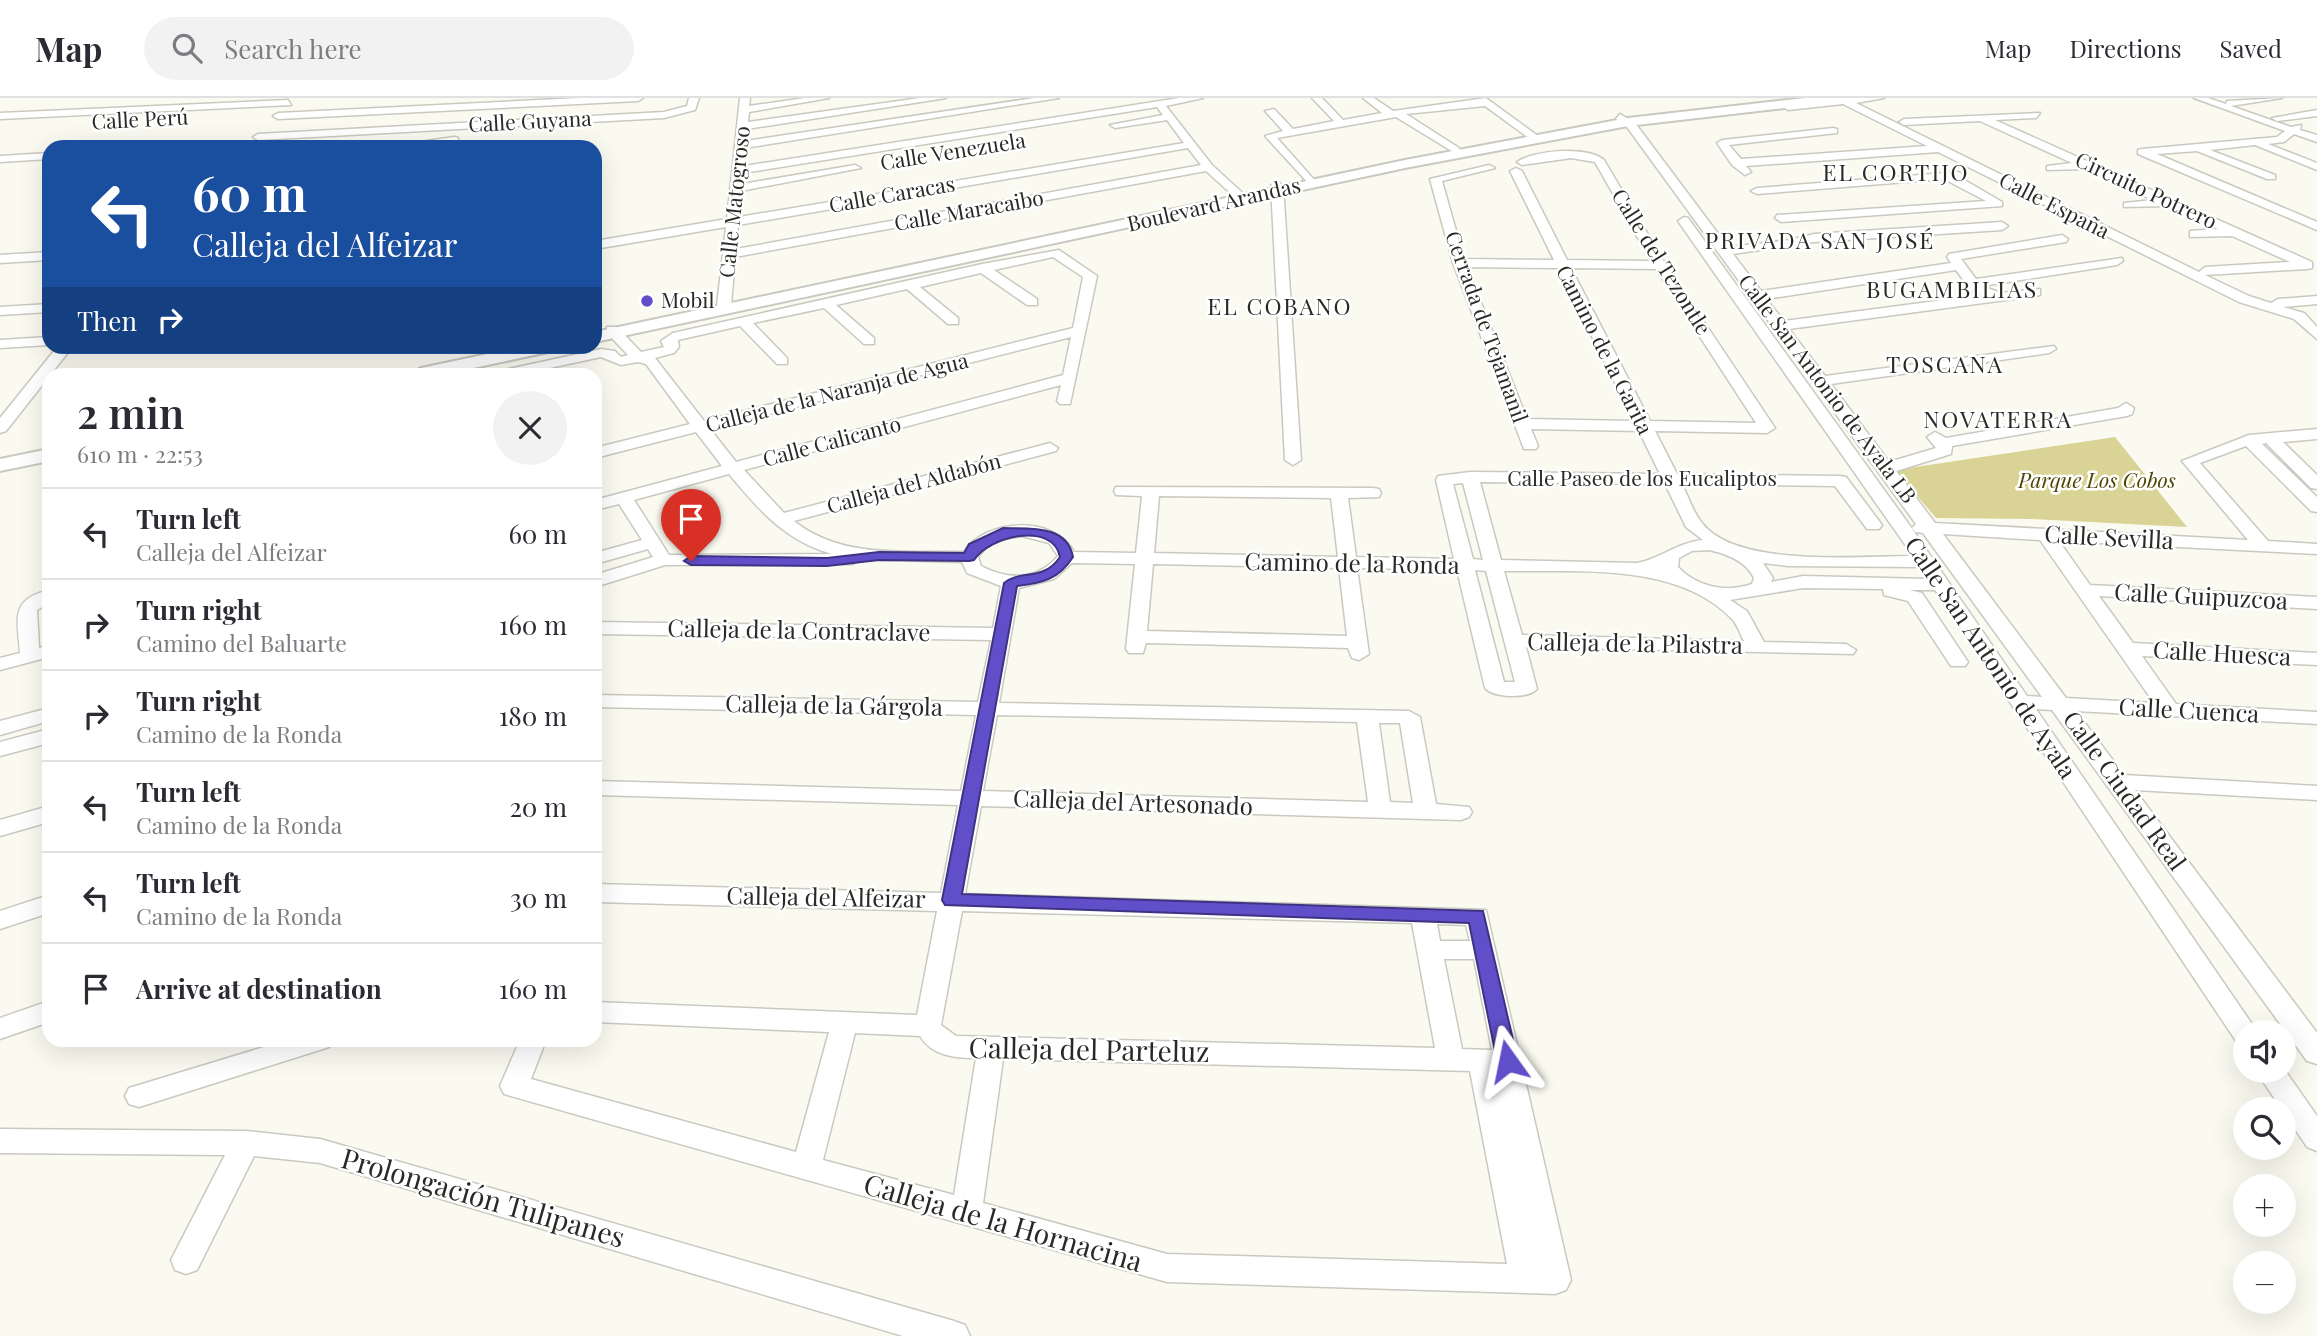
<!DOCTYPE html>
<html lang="en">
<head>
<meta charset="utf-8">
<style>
  :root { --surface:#fff; --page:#f2f2f3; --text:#2b2b33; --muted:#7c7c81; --line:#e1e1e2 }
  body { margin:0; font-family:"Playfair Display",serif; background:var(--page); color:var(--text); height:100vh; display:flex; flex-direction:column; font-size:26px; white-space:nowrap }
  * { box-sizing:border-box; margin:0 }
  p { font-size:23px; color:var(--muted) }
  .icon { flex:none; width:38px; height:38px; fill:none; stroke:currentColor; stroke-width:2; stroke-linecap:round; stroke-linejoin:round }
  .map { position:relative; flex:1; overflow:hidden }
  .panel { position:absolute; left:42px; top:270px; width:560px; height:679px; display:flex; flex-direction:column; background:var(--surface); border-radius:21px; box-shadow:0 7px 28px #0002 }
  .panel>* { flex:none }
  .top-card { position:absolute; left:42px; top:42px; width:560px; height:214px; border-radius:21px; box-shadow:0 7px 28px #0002; background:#1a4fa0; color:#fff; overflow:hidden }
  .fabs { position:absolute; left:2233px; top:922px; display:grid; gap:14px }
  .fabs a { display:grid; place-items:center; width:63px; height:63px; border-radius:50%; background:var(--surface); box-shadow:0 7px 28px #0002; font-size:35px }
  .pin { position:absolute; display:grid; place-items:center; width:60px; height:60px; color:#fff; margin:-72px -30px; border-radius:50% 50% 50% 0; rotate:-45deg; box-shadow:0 0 7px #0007 }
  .pin .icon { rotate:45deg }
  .me { position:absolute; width:77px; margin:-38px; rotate:348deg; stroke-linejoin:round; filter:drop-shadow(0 0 5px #0008) }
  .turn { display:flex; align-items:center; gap:24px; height:147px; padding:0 35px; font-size:32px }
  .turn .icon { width:91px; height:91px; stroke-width:2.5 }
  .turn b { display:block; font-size:49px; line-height:60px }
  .then { display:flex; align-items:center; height:66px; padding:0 35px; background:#0003; gap:14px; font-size:26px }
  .round { display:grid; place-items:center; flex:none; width:74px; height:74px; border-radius:37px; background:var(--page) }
  .overview { display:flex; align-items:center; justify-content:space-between; height:119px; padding:0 35px }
  h1 { font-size:42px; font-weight:600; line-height:52px }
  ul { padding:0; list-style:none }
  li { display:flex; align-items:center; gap:21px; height:91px; padding:0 35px; border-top:2px solid var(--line) }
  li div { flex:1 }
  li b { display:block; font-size:26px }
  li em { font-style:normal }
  header { display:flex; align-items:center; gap:42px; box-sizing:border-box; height:98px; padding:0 35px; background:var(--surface); border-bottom:2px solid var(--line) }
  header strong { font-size:33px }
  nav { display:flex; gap:38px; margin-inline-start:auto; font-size:24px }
  .search { width:490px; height:63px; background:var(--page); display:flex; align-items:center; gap:18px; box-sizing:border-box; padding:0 24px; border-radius:38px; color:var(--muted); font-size:26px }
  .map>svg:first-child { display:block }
  .green { fill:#dad396 }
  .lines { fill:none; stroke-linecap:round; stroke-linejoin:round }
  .minor-casing { stroke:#cac9c0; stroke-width:3 }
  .major-casing { stroke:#cac9c0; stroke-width:4 }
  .minor { fill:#fff; fill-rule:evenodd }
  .major { fill:#fff; fill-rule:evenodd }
  .route { fill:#604fc8; stroke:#3e3382; stroke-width:2 }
  .poi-dot { fill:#604fc8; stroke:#fff; stroke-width:2.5 }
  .labels { text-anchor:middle; stroke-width:5; stroke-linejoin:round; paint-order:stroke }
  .far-street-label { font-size:21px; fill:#2a2926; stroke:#fff }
  .far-poi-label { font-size:21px; fill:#2a2926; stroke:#fff; text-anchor:start }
  .far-park-label { font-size:21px; font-style:italic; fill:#4d4602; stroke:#fff }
  .far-quarter-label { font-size:23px; letter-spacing:2px; fill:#2a2926; stroke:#fff }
  .street-label { font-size:24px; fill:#2a2926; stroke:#fff }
  .near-street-label { font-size:28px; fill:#2a2926; stroke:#fff }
</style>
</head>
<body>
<header>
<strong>Map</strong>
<div class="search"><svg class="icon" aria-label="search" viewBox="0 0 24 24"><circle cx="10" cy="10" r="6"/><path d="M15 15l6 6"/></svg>Search here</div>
<nav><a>Map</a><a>Directions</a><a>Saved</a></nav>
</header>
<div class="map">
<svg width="2317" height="1238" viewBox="0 0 2317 1238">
  <rect width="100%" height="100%" fill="#fbfaf1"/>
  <path class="green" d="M2115 339 2187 429 2031 421 1936 420 1895 372Z"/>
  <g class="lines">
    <g class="minor-casing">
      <g id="minor">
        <path d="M579 0H643L638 3 278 21 273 18 278 15Z"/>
        <path d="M689 0H699L695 12 664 20 258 42 253 39 258 36 664 14 687 8Z"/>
        <path d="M740 0H750L749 8 805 0H829L749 14 748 24 920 0H946L747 31 746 43 1034 0H1059L745 50 744 68 1179 0H1203L1166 8 1212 67 1248 100 1238 102 1206 73 735 159 731 208 724 212 717 208 726 129 595 151V143L727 121ZM1157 9 1163 17 1110 27 1115 30 1167 22 1184 45 739 119 741 93 861 70 855 67 742 86 743 75ZM1188 50 1201 67 736 151 738 127Z"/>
        <path d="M1312 0H1322L1343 22 1382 15 1363 0H1374L1393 13 1486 0 1542 41 1533 43 1485 8 1406 16 1459 50 1460 52 1455 55 1396 19 1277 40 1317 85 1311 88 1265 38 1283 33 1265 13 1274 11 1293 31 1334 23Z"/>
        <path d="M1833 0H1884L1856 5 2199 174 2205 169 2290 164 2232 138 2190 139V133L2218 131 2166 108 2124 109V105L2153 102 2084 71 2047 72V68L2072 65 1980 23 1904 27 1899 24 1904 21 2040 15 2036 20 1995 22 2312 164V170L2307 171 2205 177 2249 198 2271 205 2278 201 2317 198V206L2283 209 2304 215 2317 229V241L2294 221 2239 204 1938 54 1746 68 1751 74 1745 77 1732 67 1717 45 1722 42 1833 30 1837 31V35L1729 47 1741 61 1927 48 1843 6 1788 12 1783 9Z"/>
        <path d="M2194 0H2208L2226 6 2227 3 2282 0 2231 8 2291 29 2301 27 2300 32 2317 37V44L2294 36 2284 44 2268 46 2317 65V72L2255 47 2210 52 2275 77V81H2267L2197 53 2157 56 2317 124V132L2138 56V52L2142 51 2277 39 2285 33Z"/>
        <path d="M288 2 291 7 0 21V15Z"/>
        <path d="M2317 12V18L2277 23 2272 20Z"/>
        <path d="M1620 16 1635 25 1728 149 1790 142 1814 136 2002 124 2008 128 2002 132 1814 144 1733 156 1761 193 1951 165 1947 159 1949 156 2062 137 2068 141 2066 144 1961 161 1976 181 2122 160 2123 163 2117 167 1982 188 2001 195 2040 191V197L2035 198 1789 231 1825 278 2054 248 2056 251 2049 255 1831 286 1889 364 1936 350 1927 339 1935 334 1946 340 2118 310 2126 305 2134 310 2132 316 2127 318 1952 348 1951 356 1896 373 1935 425 2248 442 2182 363 2249 337 2317 331V341L2283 344 2317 377V391L2311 390 2266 345 2262 346 2317 399V414L2311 413 2246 348 2200 365 2268 443 2317 446V456L2059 443 2090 487 2317 499V511L2099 498 2133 545 2317 555V567L2142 558 2176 606 2317 614V626L2076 613 2124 677 2317 688V702L2135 692 2317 935V966L2307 963 2052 612 2036 611 2254 929 2258 934H2245V946L2236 943 1935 492H1909L1922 495 1968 564 1965 568H1951L1908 503 1884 497 1883 491 1803 490 1730 502 1747 513 1764 544 1846 546 1856 552 1853 556 1526 549 1537 591C1528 601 1494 600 1485 590L1457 472 1357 470 1369 556 1359 562 1352 560 1348 550 1146 545 1143 555H1129L1126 551 1135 466 1072 465 1054 481 1019 490 999 605 1409 613 1420 619 1436 706 1469 709 1472 714 1469 719 1461 722 981 708 965 796 1486 812 1571 1182 1566 1192 1555 1196 1167 1184 504 996 500 988 520 942H546L531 981 796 1054 829 934 595 924V904L917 917 937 813 595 804V786L941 795 958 707 595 697V683L961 693 976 617 595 609V597L978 604 991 542 595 536V524L993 530 1001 488 967 475 962 464 862 461 853 466 665 467 595 489V477L653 459 648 451 595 466V455L642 442 619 406 595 412V402L722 368 696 334 595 360V350L690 326 646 266 638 264 621 267 601 259 522 276H497L504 272 601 251 615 253 621 259 628 257 607 235V229H617L641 254 664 249 661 243 673 235 982 166 1059 152 1097 178 1070 306H1060L1057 303 1061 287 744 372 784 415 1050 345 1058 350 1056 353 794 423C841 461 907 453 964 454 986 420 1054 417 1074 454L1136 455 1142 398 1116 397 1114 393 1116 389 1373 390 1379 391 1381 395 1379 399 1348 400 1356 459 1454 461 1436 382 1438 378 1470 374 1660 376 1639 333 1531 331 1538 348 1536 351H1524L1453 165 1430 81 1489 67 1495 70 1442 83 1464 161 1554 162 1510 73 1516 70 1522 73 1567 162 1651 163 1595 64 1571 60 1522 67 1517 64C1534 52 1587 48 1604 62L1666 167 1775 330 1767 335 1655 333 1677 376 1840 378 1846 379 1882 427 1879 431H1867L1835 388 1682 386C1688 398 1693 414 1702 425 1736 470 1860 458 1913 458L1678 123 1684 119 1688 120 1908 425 2027 598 2042 599 1923 435 1915 434 1912 430 1916 426 1627 29 1616 21ZM1053 159 1083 179 1073 230 704 323 655 260 674 255 679 249 678 242 740 228 777 266H787V260L753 225 824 210 864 246H874V240L836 207 907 191 948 226H958V220L920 189 981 175 1027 207H1037V201L994 172ZM1467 169 1558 170 1634 323 1527 321ZM1571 170 1656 171 1756 325 1650 323ZM1956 172 1972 194 1982 197 1784 223 1766 201ZM1071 239 1063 277 736 364 710 331ZM729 376C759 412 785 443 832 456L669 457 634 402ZM1480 384 1665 386 1686 429 1703 442C1678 444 1660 461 1637 465L1501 462ZM1463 385 1483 462 1473 461 1453 386ZM1159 398 1331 400 1338 459 1154 455ZM1943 436 2040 442 2154 605 2066 600ZM1022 438 1049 445 1058 458C1037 483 1008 482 981 468L978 459C989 443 1004 440 1022 438ZM1709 452C1727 456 1746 463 1754 480L1752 486C1726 495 1697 489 1678 469L1679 460 1692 453ZM1763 465 1788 468 1920 469 1928 481 1803 478 1771 484 1773 480ZM1153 466 1339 470 1347 538 1147 533ZM1475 472 1486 473 1515 584H1504ZM1504 473C1576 474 1677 464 1731 520 1737 525 1740 536 1744 543L1522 537ZM997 617 1357 624 1368 704 983 693ZM1379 625H1400L1413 705 1390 704ZM962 813 1412 825 1435 950 956 938 941 927ZM1437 826 1466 827 1470 843H1440ZM1444 861H1474L1492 952 1462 951ZM855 935 920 938C932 958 955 960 976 960L954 1097 823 1062ZM1003 961 1470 973 1507 1166 1167 1156 983 1105Z"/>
        <path d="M454 39 458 40V44L385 49Z"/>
        <path d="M249 44 253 49H205L210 46Z"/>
        <path d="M49 55V61L0 64V58Z"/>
        <path d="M1958 74 1964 77 1961 80 2002 104V108L1781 124 1775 120 1777 117 1986 103 1944 81 1757 96 1751 93 1757 90Z"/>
        <path d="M1277 84 1283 87 1301 362 1293 367 1285 362 1271 87Z"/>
        <path d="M49 154V162L0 165V157Z"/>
        <path d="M49 206V214L0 217V209Z"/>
        <path d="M49 239V247L0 250V242Z"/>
        <path d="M58 248H73L6 333 0 335V320Z"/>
        <path d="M49 492V505L37 512 39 550 49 547V559L0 572V560L20 555C18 521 9 502 49 492Z"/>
        <path d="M49 610V623L0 637V623Z"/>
        <path d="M49 631V645L0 658V644Z"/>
        <path d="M49 708V724L0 738V722Z"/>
        <path d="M49 797V815L0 831V813Z"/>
        <path d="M49 903V924L0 941V920Z"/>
        <path d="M287 942H333L329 949 139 1009 129 1006 125 998 129 990Z"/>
        <path d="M2284 971 2317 1018V1053L2307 1049 2256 973Z"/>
        <path d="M0 1031 246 1033 320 1041 954 1223 965 1227 970 1238H903L320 1065 254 1058 197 1172 186 1176 175 1172 171 1162 225 1057 0 1055Z"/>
      </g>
    </g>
    <g class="major-casing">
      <g id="major">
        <path d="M1805 0H1843L1837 4 1628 28 1405 70 595 244V234L1405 62 1628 20Z"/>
        <path d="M525 248H562L553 253 445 276H412L421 270Z"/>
        <path d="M49 351V363L0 373V361Z"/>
      </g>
    </g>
    <use href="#minor" class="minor"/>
    <use href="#major" class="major"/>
  </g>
  <path class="route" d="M1003 430C1029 431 1067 426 1073 459 1059 481 1043 485 1017 488L962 796 1483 813 1518 963 1515 969H1501L1497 963 1469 825 945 807 942 802 1004 485C1021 471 1043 484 1060 459 1053 423 989 438 974 462L969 463 879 462 827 468 691 467 684 463 691 458 827 460 879 454 964 455 969 446Z"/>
  <circle class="poi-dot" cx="647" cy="203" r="7"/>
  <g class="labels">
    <g class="far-street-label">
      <text transform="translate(140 22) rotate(-3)" y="7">Calle Perú</text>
      <text transform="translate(530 24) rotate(-3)" y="7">Calle Guyana</text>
      <text transform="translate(953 54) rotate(-9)" y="7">Calle Venezuela</text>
      <text transform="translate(2146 93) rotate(25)" y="7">Circuito Potrero</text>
      <text transform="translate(892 97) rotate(-10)" y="7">Calle Caracas</text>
      <text transform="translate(735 104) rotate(-84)" y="7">Calle Matogroso</text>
      <text transform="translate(1214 107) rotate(-13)" y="7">Boulevard Arandas</text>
      <text transform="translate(2054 108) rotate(27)" y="7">Calle España</text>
      <text transform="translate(969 113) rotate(-10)" y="7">Calle Maracaibo</text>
      <text transform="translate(1661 164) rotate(58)" y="7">Calle del Tezontle</text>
      <text transform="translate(1486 229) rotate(70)" y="7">Cerrada de Tejamanil</text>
      <text transform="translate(1604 252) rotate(63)" y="7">Camino de la Garita</text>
      <text transform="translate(1827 291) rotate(53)" y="7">Calle San Antonio de Ayala LB</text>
      <text transform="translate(837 295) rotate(-14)" y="7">Calleja de la Naranja de Agua</text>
      <text transform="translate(832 344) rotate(-15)" y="7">Calle Calicanto</text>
      <text x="1642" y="388">Calle Paseo de los Eucaliptos</text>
      <text transform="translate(914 386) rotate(-15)" y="7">Calleja del Aldabón</text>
    </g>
    <g class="far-poi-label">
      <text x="661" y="210">Mobil</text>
    </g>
    <g class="far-park-label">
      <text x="2097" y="390">Parque Los Cobos</text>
    </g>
    <g class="far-quarter-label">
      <text x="1896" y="83">EL CORTIJO</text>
      <text x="1820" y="151">PRIVADA SAN JOSÉ</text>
      <text x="1952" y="200">BUGAMBILIAS</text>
      <text x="1280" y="217">EL COBANO</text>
      <text x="1945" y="275">TOSCANA</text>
      <text x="1998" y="330">NOVATERRA</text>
    </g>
    <g class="street-label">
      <text transform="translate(2109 440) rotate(3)" y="8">Calle Sevilla</text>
      <text transform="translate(1352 466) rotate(1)" y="8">Camino de la Ronda</text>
      <text transform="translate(2201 499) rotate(3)" y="8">Calle Guipuzcoa</text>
      <text transform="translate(799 533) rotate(1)" y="8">Calleja de la Contraclave</text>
      <text transform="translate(1635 546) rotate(1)" y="8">Calleja de la Pilastra</text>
      <text transform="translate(2222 556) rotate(3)" y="8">Calle Huesca</text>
      <text transform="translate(1990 560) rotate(56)" y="8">Calle San Antonio de Ayala</text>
      <text transform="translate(834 608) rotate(1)" y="8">Calleja de la Gárgola</text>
      <text transform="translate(2189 613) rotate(3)" y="8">Calle Cuenca</text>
      <text transform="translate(2124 693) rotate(54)" y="8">Calle Ciudad Real</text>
      <text transform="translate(1133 705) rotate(2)" y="8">Calleja del Artesonado</text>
      <text transform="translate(826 800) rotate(1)" y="8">Calleja del Alfeizar</text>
    </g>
    <g class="near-street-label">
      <text transform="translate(1089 952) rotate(1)" y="10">Calleja del Parteluz</text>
      <text transform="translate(483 1100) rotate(16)" y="10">Prolongación Tulipanes</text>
      <text transform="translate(1003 1125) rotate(16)" y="10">Calleja de la Hornacina</text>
    </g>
  </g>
</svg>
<div class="fabs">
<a><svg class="icon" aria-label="sound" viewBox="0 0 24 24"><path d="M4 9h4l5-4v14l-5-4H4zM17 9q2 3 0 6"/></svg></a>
<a><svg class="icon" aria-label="search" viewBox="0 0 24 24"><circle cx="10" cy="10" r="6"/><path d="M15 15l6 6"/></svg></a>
<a>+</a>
<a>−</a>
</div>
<div class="pin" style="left:691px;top:463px;background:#d93025"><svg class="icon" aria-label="arrive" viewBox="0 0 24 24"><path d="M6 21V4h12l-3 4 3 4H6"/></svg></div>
<svg class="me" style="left:1508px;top:963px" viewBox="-20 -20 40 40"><path d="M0-17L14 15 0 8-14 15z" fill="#604fc8" stroke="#fff" stroke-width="4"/></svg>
<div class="top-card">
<div class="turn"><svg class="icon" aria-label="left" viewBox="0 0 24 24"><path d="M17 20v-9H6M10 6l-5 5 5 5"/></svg><div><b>60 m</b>Calleja del Alfeizar</div></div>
<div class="then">Then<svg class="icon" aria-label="right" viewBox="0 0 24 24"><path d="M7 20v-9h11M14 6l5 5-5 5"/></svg></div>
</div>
<section class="panel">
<div class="overview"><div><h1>2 min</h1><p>610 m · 22:53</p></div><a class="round"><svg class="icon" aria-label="close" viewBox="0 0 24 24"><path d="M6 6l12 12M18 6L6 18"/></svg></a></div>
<ul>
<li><svg class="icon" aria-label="left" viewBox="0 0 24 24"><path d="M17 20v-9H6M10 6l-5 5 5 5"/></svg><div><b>Turn left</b><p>Calleja del Alfeizar</p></div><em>60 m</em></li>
<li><svg class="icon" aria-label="right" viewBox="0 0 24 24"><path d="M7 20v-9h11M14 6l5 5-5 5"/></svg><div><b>Turn right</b><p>Camino del Baluarte</p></div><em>160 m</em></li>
<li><svg class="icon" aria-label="right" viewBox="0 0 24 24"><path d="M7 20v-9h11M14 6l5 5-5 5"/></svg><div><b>Turn right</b><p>Camino de la Ronda</p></div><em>180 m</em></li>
<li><svg class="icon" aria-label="left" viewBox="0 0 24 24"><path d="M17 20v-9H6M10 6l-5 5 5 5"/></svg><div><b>Turn left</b><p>Camino de la Ronda</p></div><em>20 m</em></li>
<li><svg class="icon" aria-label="left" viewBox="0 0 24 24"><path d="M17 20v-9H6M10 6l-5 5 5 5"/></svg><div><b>Turn left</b><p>Camino de la Ronda</p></div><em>30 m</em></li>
<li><svg class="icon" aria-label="arrive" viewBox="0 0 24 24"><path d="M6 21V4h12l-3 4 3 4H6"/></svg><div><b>Arrive at destination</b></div><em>160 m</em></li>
</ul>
</section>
</div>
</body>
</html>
